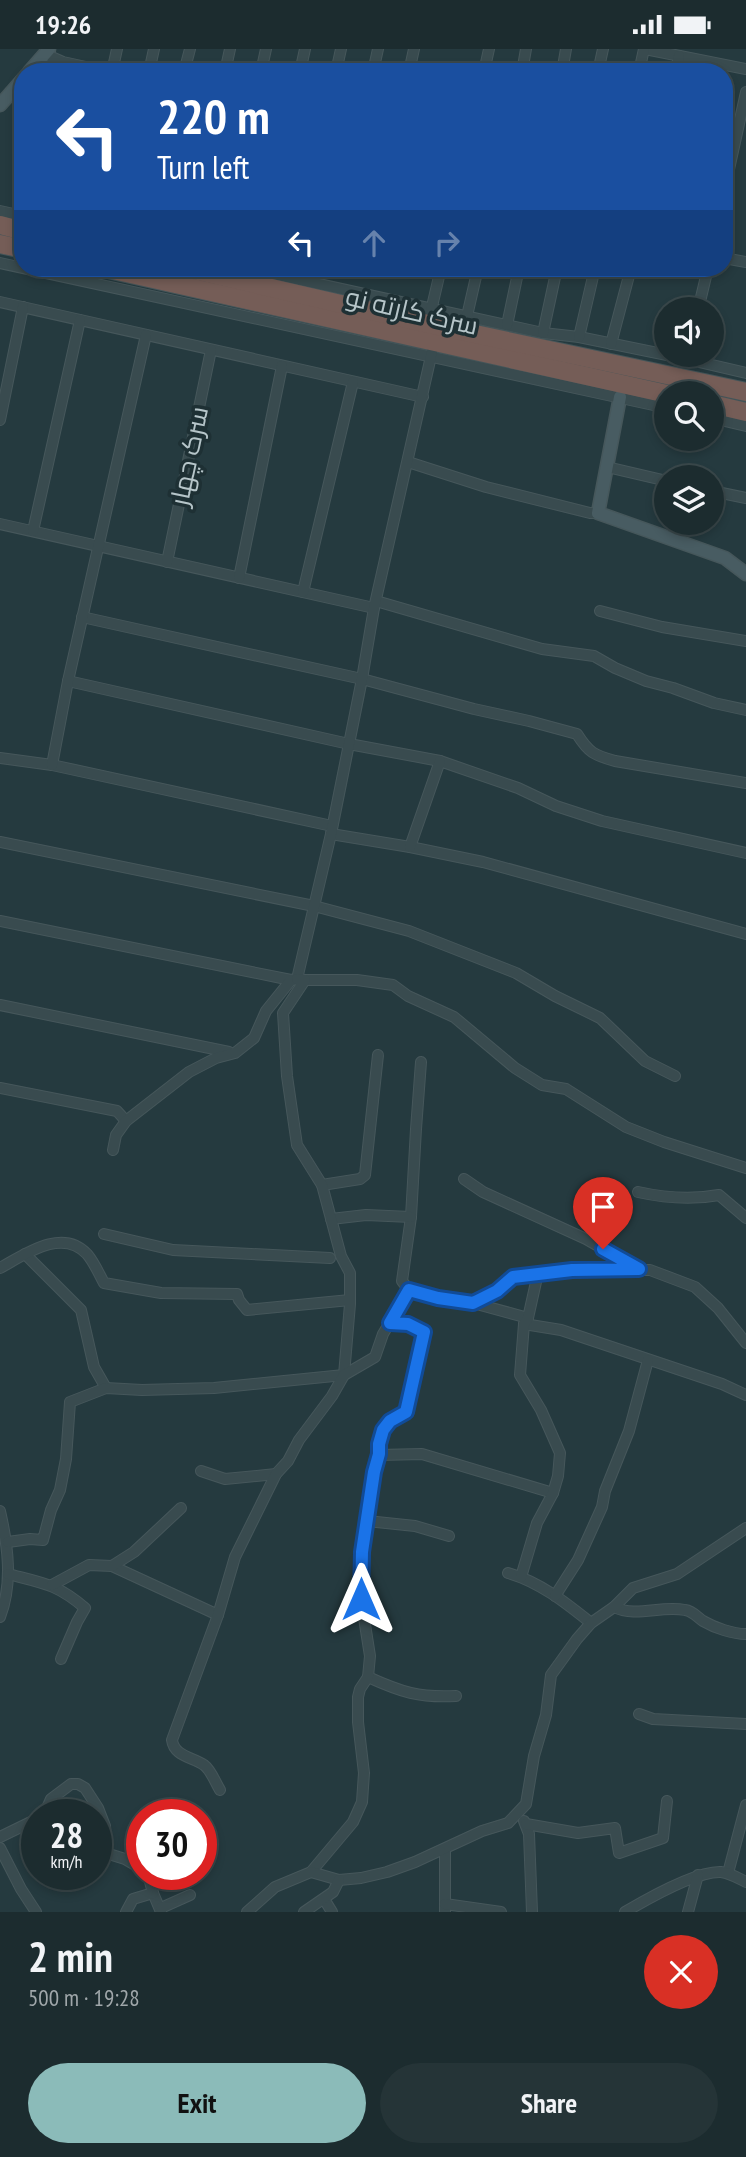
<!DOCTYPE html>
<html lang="en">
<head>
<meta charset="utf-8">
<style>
  :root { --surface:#1c2c2f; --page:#253437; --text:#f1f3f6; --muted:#a0a7aa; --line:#3a484b; --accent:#8bbbb9 }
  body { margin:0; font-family:"PT Sans Narrow",Cairo,sans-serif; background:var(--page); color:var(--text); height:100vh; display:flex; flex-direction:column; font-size:26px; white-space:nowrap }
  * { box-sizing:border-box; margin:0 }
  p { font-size:23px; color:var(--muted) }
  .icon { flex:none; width:38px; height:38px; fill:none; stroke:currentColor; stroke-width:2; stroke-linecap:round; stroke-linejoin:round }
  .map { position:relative; height:1863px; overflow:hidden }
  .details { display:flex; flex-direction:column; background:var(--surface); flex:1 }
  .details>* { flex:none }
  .banner { position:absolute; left:14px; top:14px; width:719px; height:214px; border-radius:28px; box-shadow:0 4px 10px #0003,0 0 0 2px var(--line); background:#1a4fa0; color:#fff; overflow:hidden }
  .controls { position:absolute; left:654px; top:248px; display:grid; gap:14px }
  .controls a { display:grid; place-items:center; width:70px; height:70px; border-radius:50%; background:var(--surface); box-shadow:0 4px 10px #0003,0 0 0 2px var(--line); font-size:35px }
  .speed { position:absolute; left:21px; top:1750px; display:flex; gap:14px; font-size:35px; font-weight:700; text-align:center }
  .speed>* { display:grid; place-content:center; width:91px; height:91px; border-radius:50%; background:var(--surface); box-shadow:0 4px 10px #0003,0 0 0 2px var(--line); line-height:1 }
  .speed small { font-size:18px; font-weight:400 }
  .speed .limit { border:10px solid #d22; background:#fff; color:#111 }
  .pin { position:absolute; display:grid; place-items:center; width:60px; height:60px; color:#fff; margin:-72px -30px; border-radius:50% 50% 50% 0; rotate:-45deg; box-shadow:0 0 7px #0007 }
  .pin .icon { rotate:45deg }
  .me { position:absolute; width:77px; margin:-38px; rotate:0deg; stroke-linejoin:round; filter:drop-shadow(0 0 5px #0008) }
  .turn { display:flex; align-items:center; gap:24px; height:147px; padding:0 28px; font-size:32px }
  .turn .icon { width:91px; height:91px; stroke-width:2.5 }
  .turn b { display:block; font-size:49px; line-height:60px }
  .lanes { display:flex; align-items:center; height:66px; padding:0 28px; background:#0003; justify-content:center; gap:35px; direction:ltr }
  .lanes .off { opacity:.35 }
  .round { display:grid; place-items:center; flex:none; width:74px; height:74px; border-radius:37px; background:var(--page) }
  .summary { display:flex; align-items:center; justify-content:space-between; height:119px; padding:0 28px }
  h1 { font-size:42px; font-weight:600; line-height:52px }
  .primary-button { display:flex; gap:14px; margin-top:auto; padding:14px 28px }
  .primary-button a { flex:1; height:80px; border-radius:42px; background:var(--accent); color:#111; font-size:28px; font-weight:600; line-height:80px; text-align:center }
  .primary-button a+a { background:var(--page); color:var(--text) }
  .status { display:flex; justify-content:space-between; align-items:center; height:49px; padding:0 35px; background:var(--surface); direction:ltr }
  .status svg { height:19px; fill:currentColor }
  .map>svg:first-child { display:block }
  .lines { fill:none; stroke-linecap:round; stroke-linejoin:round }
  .street-casing { stroke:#46575b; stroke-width:12 }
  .secondary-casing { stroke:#46575b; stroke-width:15 }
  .highway-casing { stroke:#445559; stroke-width:20 }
  .street { stroke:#394b4f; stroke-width:10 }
  .secondary { stroke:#485c62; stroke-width:12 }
  .highway { stroke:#755d57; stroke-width:18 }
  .route-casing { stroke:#114b97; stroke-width:18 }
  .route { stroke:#1a73e8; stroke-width:12 }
  .labels { text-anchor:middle; stroke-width:7; stroke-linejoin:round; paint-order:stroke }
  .street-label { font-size:26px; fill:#b6c5c9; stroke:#1e3034 }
</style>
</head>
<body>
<div class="status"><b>19:26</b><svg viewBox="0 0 49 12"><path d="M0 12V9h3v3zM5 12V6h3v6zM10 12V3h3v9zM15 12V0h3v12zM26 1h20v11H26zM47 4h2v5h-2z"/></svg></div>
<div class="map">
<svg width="746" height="1863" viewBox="0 0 746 1863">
  <rect width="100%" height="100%" fill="#253a3f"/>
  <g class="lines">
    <g class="street-casing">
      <g id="street">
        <path d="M645 0 746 20"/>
        <path d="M45 5 63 13 109 23"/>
        <path d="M112 23 117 0"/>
        <path d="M149 23 154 0"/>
        <path d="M184 23 190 0"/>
        <path d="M225 23 230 0"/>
        <path d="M261 23 266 0"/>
        <path d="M300 23 305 0"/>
        <path d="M336 23 341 0"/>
        <path d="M373 23 378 0"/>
        <path d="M409 23 414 0"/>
        <path d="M484 23 489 0"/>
        <path d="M522 23 526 0"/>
        <path d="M562 23 566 0"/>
        <path d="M598 23 603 0"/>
        <path d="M639 23 644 0"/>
        <path d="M676 23 679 7"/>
        <path d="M724 143 746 43"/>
        <path d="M0 162 23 167"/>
        <path d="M724 209 746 213"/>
        <path d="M0 214 667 359"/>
        <path d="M246 219 543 284 579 288 667 306"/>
        <path d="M0 253 423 348"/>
        <path d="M698 261 708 219"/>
        <path d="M430 266 441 219"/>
        <path d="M467 267 478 219"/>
        <path d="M507 276 519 219"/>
        <path d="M543 284 557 219"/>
        <path d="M579 288 595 219"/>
        <path d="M611 295 631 219"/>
        <path d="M669 306 746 324"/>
        <path d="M712 369 746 377"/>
        <path d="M0 371 23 258"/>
        <path d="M408 413 486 438 590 464H598"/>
        <path d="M607 418 667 432"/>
        <path d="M712 442 746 449"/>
        <path d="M0 475 374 559"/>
        <path d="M33 482 80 271"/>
        <path d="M167 513 211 301"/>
        <path d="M239 529 282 317"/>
        <path d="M303 543 353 333"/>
        <path d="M376 552 542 600 594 607 615 619 646 632 673 639 714 654 746 661"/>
        <path d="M600 562 662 578 746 592"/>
        <path d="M82 568 362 630 474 660 529 672 577 685C589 704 594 706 615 712L746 734"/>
        <path d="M68 632 349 695 440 712 518 739 556 757 602 772 746 804"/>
        <path d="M0 709 52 716 332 777"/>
        <path d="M52 716 68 632 146 286"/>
        <path d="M331 785 410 798 483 813 746 885"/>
        <path d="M0 793 314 857 409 882 516 924 555 947 600 969 645 1012 675 1027"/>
        <path d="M410 798 440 712"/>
        <path d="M0 872 291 931"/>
        <path d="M305 931H357L393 936 408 947 454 968 515 1019 542 1036 566 1040 626 1078 664 1093 746 1119"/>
        <path d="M0 956 229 1003"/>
        <path d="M421 1013 416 1080 411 1168 402 1232 409 1241 437 1249 473 1254 528 1269"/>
        <path d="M0 1039 117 1062 126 1072"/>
        <path d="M113 1101 116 1086 126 1072 189 1023 216 1009 235 1004 254 989 266 962 291 931 297 930 331 785 362 630 374 559 434 294"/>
        <path d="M464 1130 483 1143 586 1190 638 1220"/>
        <path d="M322 1136 360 1130 365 1126 378 1006"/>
        <path d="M638 1143C665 1149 692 1151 719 1146L746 1169"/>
        <path d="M331 1170 366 1166 411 1168"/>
        <path d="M104 1185 173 1201 330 1209"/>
        <path d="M25 1205 81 1261 94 1318 106 1339"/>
        <path d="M0 1219C24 1206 62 1178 87 1205 94 1213 99 1225 104 1234L161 1244 237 1245 239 1251 247 1261 350 1251"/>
        <path d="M473 1254 497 1242 513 1228 572 1221H650L695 1238 718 1259 746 1294"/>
        <path d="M524 1275 561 1281 722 1335 746 1346"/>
        <path d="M379 1406 422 1405 553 1444"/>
        <path d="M201 1422 225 1430 276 1425"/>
        <path d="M0 1462C8 1497 13 1534 0 1568"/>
        <path d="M367 1472 415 1477 449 1487"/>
        <path d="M8 1493 30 1490 43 1491 51 1461 60 1441 66 1410 70 1353 106 1339 142 1341 214 1339 344 1326 350 1255V1224L341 1207 322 1136 297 1096 287 1027 283 964 305 931 297 930"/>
        <path d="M112 1517 218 1566"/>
        <path d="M508 1524C540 1533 566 1554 591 1574"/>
        <path d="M8 1525C43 1534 57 1535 85 1559L77 1573 61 1610"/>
        <path d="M521 1528 537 1474 553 1444 558 1427 560 1404 541 1361 520 1326 524 1275 528 1269 538 1224"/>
        <path d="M52 1536 89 1516 112 1517 134 1503 181 1459"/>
        <path d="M555 1547 578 1511 602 1458 605 1442 629 1382 648 1311"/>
        <path d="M614 1558C636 1569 661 1556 685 1561 693 1562 697 1568 703 1572 715 1579 733 1585 746 1585"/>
        <path d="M368 1628C401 1643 419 1649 456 1647"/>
        <path d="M639 1665 653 1670 746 1675"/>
        <path d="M220 1741C215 1733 211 1721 204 1716 192 1708 174 1707 172 1691L218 1566 235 1508 276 1425 288 1412 299 1391 332 1347 344 1326 375 1308 383 1285 409 1241"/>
        <path d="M44 1766 51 1750 71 1735H78L85 1739 98 1759 105 1777 107 1803"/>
        <path d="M524 1772 529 1785 532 1863"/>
        <path d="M526 1775 578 1784 615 1779 619 1804 663 1789 667 1752"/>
        <path d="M0 1788 37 1770"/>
        <path d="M0 1799 21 1840 36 1863"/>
        <path d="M445 1800V1863"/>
        <path d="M96 1801 125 1810 142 1820"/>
        <path d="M311 1823 353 1773 362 1753 364 1724 358 1673V1648L360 1640 368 1628 370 1607 361 1550 362 1503 374 1423 383 1381 390 1372 406 1363 424 1283 408 1275 390 1274"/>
        <path d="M728 1824 746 1756"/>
        <path d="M148 1825 153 1844 161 1863"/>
        <path d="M324 1850 332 1863"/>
        <path d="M445 1855 501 1863"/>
        <path d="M161 1859 190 1846"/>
        <path d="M126 1863 133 1850 153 1844"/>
        <path d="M247 1863 275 1838 311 1823 339 1831 361 1829 387 1823 415 1813 482 1782 508 1774 526 1755 534 1707 546 1666 551 1626 577 1590 591 1574 614 1558 633 1539 677 1525 746 1479"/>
        <path d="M304 1863 333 1843 339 1831"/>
        <path d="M625 1863C647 1850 696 1822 721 1823 730 1824 738 1829 746 1833"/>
        <path d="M688 1863 698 1826"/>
      </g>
    </g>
    <g class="secondary-casing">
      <g id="secondary">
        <path d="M29 23 49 0"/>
        <path d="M0 56 23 30"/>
        <path d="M620 348 598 464 725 509 746 525"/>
      </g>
    </g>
    <g class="highway-casing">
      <g id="highway">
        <path d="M0 176 23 182"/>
        <path d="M0 195 23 200"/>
        <path d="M104 219 667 345"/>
        <path d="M185 219 428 275 746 343"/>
        <path d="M712 355 746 363"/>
      </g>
    </g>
    <use href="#street" class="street"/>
    <use href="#secondary" class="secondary"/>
    <use href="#highway" class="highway"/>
  </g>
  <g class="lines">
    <g class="route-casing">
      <path id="route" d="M361 1550 362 1503 374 1423 379 1405V1395L383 1381 390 1372 406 1363 424 1283 408 1275 390 1274 409 1241 438 1249 473 1254 497 1242 513 1228 572 1221 639 1220 603 1200"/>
    </g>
    <use href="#route" class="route"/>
  </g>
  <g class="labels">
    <g class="street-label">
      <text transform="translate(412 262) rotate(13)" y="9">سرک کارته نو</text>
      <text transform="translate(189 407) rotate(-78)" y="9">سرک چهار</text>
    </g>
  </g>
</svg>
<div class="controls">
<a><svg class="icon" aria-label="sound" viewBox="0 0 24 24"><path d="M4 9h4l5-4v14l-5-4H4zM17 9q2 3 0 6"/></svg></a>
<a><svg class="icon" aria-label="search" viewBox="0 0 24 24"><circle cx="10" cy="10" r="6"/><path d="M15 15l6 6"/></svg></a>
<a><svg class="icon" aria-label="layers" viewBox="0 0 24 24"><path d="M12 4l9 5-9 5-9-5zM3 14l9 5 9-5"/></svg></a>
</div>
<div class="speed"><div>28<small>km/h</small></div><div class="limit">30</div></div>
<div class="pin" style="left:603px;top:1200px;background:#d93025"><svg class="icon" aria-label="arrive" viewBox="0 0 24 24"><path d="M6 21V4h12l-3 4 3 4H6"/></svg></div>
<svg class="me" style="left:361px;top:1550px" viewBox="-20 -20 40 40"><path d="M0-17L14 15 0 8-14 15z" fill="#1a73e8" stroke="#fff" stroke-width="4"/></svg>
<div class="banner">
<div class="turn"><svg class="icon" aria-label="left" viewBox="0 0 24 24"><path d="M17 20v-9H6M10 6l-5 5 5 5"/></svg><div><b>220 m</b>Turn left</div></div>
<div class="lanes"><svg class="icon" aria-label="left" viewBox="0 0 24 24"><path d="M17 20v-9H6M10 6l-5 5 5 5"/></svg><svg class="icon off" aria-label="ahead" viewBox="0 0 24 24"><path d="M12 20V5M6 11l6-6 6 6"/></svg><svg class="icon off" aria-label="right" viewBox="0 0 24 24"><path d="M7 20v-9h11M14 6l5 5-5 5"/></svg></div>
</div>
</div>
<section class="details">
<div class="summary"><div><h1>2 min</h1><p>500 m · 19:28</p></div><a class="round" style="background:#d93025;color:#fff"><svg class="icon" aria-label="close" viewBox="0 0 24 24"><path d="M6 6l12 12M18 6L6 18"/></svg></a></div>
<div class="primary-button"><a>Exit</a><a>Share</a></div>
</section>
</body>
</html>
